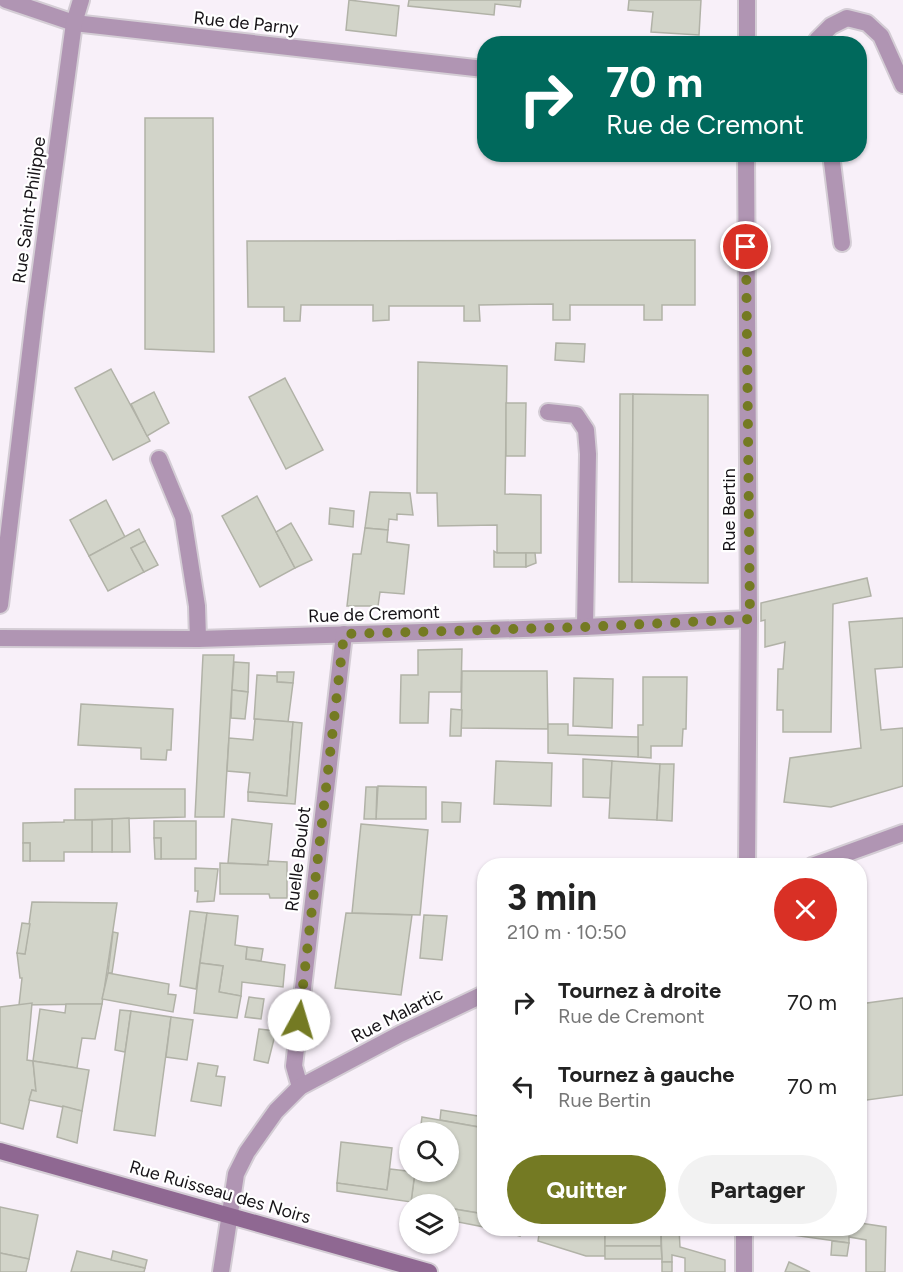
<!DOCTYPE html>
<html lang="fr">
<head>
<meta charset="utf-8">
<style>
  :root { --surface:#fff; --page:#f2f2f2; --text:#222; --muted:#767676; --accent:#747a23 }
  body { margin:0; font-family:Figtree,sans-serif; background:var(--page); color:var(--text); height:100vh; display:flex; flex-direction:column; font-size:22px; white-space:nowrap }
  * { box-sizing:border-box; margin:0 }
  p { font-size:20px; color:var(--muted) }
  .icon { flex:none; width:33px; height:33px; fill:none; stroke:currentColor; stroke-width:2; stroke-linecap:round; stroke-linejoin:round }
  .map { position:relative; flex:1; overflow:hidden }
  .details { position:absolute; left:477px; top:858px; width:390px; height:378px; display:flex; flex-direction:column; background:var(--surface); border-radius:24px; box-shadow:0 2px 4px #0004 }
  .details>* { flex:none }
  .guide { position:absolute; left:477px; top:36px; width:390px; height:126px; border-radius:24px; box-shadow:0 2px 4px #0004; background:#00695c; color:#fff; overflow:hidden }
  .fabs { position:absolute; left:399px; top:1122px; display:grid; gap:12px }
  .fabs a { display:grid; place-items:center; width:60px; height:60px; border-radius:50%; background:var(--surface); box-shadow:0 2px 4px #0004; font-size:30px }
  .pin { position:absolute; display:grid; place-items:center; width:51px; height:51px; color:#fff; margin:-26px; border:3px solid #fff; border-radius:50%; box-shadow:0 2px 6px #0007 }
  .me { position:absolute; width:66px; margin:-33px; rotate:6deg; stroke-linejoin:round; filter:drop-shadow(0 0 4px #0008) }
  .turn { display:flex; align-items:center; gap:21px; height:126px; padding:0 30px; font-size:27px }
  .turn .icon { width:78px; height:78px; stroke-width:2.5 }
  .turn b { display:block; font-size:42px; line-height:51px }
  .round { display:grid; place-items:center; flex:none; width:63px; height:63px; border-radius:32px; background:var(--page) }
  .overview { display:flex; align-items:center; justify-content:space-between; height:102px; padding:0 30px }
  h1 { font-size:36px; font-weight:700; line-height:45px }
  .cta { display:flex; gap:12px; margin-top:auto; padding:12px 30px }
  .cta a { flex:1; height:69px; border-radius:36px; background:var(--accent); color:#fff; font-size:24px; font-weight:700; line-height:69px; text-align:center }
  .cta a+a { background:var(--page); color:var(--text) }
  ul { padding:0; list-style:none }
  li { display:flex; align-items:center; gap:18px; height:84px; padding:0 30px }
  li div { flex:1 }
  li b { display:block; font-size:22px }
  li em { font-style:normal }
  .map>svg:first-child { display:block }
  .building { fill:#d2d4c9; stroke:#b1b2a7; stroke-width:1.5 }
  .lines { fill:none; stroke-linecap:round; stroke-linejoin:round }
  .service-casing { stroke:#d4cdd5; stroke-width:20 }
  .minor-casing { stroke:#d4cdd5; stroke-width:20 }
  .tertiary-casing { stroke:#d4cdd5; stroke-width:20 }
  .secondary-casing { stroke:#d4cdd5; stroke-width:20 }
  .service { stroke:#b095b3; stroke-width:16 }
  .minor { stroke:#b095b3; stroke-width:16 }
  .tertiary { stroke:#b095b3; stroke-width:16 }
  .secondary { stroke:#8f6892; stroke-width:16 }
  .route { stroke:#747a23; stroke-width:10; stroke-dasharray:0 18 }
  .labels { text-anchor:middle; stroke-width:4.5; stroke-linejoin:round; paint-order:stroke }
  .street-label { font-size:18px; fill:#161317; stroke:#fff }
</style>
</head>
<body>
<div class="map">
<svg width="903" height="1272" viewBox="0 0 903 1272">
  <rect width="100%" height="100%" fill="#f8f0f9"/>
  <g class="building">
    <path d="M349 0 399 6 396 36 346 30Z"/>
    <path d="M409 0H521L520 7 495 4 494 15 408 6Z"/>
    <path d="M629 0H701L699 35 651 32 653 12 628 10Z"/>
    <path d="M145 118H213L214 352 145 349Z"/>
    <path d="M695 240V305H662V320H644V305H570V320H553V304L479 305 480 321H464V306H389V320L373 321V305H301L300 321H284V307H248L247 241Z"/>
    <path d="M556 343 585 344 584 362 555 360Z"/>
    <path d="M418 362 507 366 505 494 541 495V553H497V525L438 526 437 493H417Z"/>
    <path d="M111 369 150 441 113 460 75 388Z"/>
    <path d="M285 378 323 450 286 469 249 397Z"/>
    <path d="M154 392 169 423 147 436 131 404Z"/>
    <path d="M620 394H633L632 582H619Z"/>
    <path d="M633 394 708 395V583L632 582Z"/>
    <path d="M506 403H526L525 456H506Z"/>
    <path d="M370 492 410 493 413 515 397 514V520L389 519 388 530 365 528Z"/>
    <path d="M257 496 295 568 260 587 222 516Z"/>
    <path d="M106 500 125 537 89 556 70 520Z"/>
    <path d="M330 508 354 511 353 527 329 524Z"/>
    <path d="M291 523 312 560 295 568 276 532Z"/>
    <path d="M365 528 388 530 387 542 409 545 404 594 380 592 378 606H347L353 554H361Z"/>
    <path d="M139 529 145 541 131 548 144 572 108 591 89 556Z"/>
    <path d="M145 541 158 565 144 572 131 548Z"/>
    <path d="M494 551 497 553H526V567H494Z"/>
    <path d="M526 553H535L536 563 526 567Z"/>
    <path d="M867 578 871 596 833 604 831 732H783V710H777L778 669H783L785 642 765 647V620L761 621V603Z"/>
    <path d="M903 618V667L875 669 881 730 903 728V786L831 807 784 802 790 758 861 748 849 622Z"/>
    <path d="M462 649 461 692H429L428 723H400L401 675H418V650Z"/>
    <path d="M203 655H234L224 817H195Z"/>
    <path d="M234 662 249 663 248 692 232 690Z"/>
    <path d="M462 671H547L548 729 461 728Z"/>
    <path d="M277 672H294L293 683 277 682Z"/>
    <path d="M257 675 277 676V682L293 683 288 722 254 719Z"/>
    <path d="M643 677H687L686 729H683L682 746H651V758L638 757V725H643Z"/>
    <path d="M574 678 613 679 612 728 573 726Z"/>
    <path d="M232 690 248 692 245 719 231 718Z"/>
    <path d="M81 704 173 709 171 750H167L166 760 141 759V748L78 745Z"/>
    <path d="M451 709 462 710 461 736H450Z"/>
    <path d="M255 719 293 722 287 796 248 792 250 773 227 771 229 738 253 740Z"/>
    <path d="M293 722 302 723 295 804 248 801V792L287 796Z"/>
    <path d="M548 724H568V735L638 737V757L548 753Z"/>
    <path d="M583 759 612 761 610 798 583 797Z"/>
    <path d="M496 761 552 763 551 806 494 804Z"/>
    <path d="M612 761 660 764 657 820 609 818Z"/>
    <path d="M660 764H674L672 821 657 820Z"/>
    <path d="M378 786 426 787V819H376Z"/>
    <path d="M366 787H377L376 819H364Z"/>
    <path d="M75 789H185V817L75 820Z"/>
    <path d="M442 802 461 803 460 822H442Z"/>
    <path d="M129 818 130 852H112V819Z"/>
    <path d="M112 819V852H92V820Z"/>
    <path d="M232 819 272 824 268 865 228 863Z"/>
    <path d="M64 820H92V852H64V861H30V843H23V823L64 822Z"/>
    <path d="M154 821H196V859H161V838H154Z"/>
    <path d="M361 824 428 830 420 915 352 913Z"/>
    <path d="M154 838H161V859H155Z"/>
    <rect x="23" y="843" width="7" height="18"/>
    <path d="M268 861 287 862V898H270L269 894H220V863L268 865Z"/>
    <path d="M195 868 218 869 214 901 197 902 198 891H195Z"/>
    <path d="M32 902 117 903 102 1004 19 1005 22 978H20L17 953 25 954Z"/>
    <path d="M190 911 207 913 196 989 180 986Z"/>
    <path d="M207 913 238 916 235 945 247 947 246 959 285 965 283 987 242 982 241 996 219 992 223 966 200 963Z"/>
    <path d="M346 913 412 915 401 995 335 988Z"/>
    <path d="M424 915 447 916 442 960 420 958Z"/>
    <path d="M22 923 30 924 25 954 17 953Z"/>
    <path d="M113 932 118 933 112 973H108Z"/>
    <path d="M247 947 263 949 261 961 246 959Z"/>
    <path d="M200 963 223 966 219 992 241 996 237 1018 194 1013Z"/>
    <path d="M108 973 169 984 168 994 176 995 173 1012 102 999Z"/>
    <path d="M249 997 264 999 261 1019 245 1017Z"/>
    <path d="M903 998V1095L860 1101V1004Z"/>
    <path d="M32 1003 27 1060 33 1061 36 1091 32 1090 23 1129 0 1123V1007Z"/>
    <path d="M66 1004H102L95 1039 82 1038 77 1068 33 1061 40 1009 65 1013Z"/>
    <path d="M120 1010 131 1011 125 1052 115 1050Z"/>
    <path d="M131 1011 171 1017 155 1136 114 1130Z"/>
    <path d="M171 1017 193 1020 187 1060 166 1057Z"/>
    <path d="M259 1029 276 1031 268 1063 254 1060Z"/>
    <path d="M33 1061 89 1070 82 1111 29 1100 32 1090 36 1091Z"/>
    <path d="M198 1063 218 1066 216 1076 225 1077 221 1106 191 1101Z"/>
    <path d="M63 1106 82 1111 77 1143 57 1137Z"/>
    <path d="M441 1110 484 1117V1128L440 1120Z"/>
    <path d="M422 1117 484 1128V1214L448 1208V1204L411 1202 415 1172H448V1132H420Z"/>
    <path d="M341 1142 392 1148 387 1190 337 1183Z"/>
    <path d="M390 1169 415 1172 411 1202 337 1191V1183L387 1190Z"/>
    <path d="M0 1207 38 1215 29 1259 0 1253Z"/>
    <path d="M448 1208 484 1214V1227L458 1222 459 1218 448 1217Z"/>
    <path d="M860 1223 886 1227 885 1272H866V1240L849 1237V1243L772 1232V1228H860Z"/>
    <path d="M504 1228H521L520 1236 504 1232Z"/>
    <path d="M540 1228H605V1256H586L538 1241Z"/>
    <rect x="605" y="1228" width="56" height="18"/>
    <path d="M661 1228H679L680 1247 725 1260V1272H685V1258L672 1255V1262H662Z"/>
    <path d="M832 1241 849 1243 847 1256 831 1255Z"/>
    <path d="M605 1246H661L662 1259H605Z"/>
    <path d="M77 1251 145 1268 144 1272H71Z"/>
    <path d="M113 1251 147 1260 145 1268 111 1260Z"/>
    <path d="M0 1253 29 1259 26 1272H0Z"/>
    <rect x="662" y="1262" width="10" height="10"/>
    <path d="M789 1262 810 1272H785Z"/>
  </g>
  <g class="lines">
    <g class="service-casing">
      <g id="service">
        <path d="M817 44V40L831 26 847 18 867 23 881 36 903 85"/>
        <path d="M831 154 842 243"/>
      </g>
    </g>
    <g class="minor-casing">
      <g id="minor">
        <path d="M6 0 74 23 484 69"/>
        <path d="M747 44V0"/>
        <path d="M746 154 749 619 747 866"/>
        <path d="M548 412 576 415 586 430 588 454 585 627"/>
        <path d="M159 459 183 517 197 606 198 639"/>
        <path d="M0 605 35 312 74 23 81 0"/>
        <path d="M0 638 198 639 585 627 749 619"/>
        <path d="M300 1087 294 1066 344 634"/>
        <path d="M744 1228V1272"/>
      </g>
    </g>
    <g class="tertiary-casing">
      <g id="tertiary">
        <path d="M812 866 903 833"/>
        <path d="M221 1272 236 1174 247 1152 276 1111 300 1087 400 1034 484 994"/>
      </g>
    </g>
    <g class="secondary-casing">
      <path id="secondary" d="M0 1151 429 1272"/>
    </g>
    <use href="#service" class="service"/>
    <use href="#minor" class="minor"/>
    <use href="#tertiary" class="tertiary"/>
    <use href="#secondary" class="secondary"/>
  </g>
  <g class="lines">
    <path class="route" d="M299 1020 344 634 585 627 750 619 746 247"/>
  </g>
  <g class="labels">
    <g class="street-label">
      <text transform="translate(246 23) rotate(6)" y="6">Rue de Parny</text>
      <text transform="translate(29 210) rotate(-82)" y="6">Rue Saint-Philippe</text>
      <text transform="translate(729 510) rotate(-90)" y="6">Rue Bertin</text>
      <text transform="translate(374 614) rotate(-2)" y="6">Rue de Cremont</text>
      <text transform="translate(298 859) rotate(-83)" y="6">Ruelle Boulot</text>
      <text transform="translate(397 1015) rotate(-27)" y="6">Rue Malartic</text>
      <text transform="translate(220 1192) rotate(16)" y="6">Rue Ruisseau des Noirs</text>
    </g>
  </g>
</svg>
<div class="fabs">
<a><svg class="icon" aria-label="search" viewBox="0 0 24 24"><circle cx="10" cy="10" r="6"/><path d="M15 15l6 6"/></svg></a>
<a><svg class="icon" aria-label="layers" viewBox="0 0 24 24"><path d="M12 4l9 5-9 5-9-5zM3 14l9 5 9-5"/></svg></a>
</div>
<div class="pin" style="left:746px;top:247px;background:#d93025"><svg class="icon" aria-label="arrive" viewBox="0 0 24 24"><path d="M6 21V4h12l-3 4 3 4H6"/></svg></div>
<svg class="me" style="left:299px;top:1020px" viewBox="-20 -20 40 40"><circle r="19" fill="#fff"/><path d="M0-13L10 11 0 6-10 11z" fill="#747a23"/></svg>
<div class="guide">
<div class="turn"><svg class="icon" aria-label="right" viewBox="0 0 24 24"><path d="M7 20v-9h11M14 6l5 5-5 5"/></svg><div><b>70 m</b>Rue de Cremont</div></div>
</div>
<section class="details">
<div class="overview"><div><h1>3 min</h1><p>210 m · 10:50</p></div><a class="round" style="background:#d93025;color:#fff"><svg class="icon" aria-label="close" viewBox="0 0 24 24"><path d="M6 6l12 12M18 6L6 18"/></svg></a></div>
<ul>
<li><svg class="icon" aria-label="right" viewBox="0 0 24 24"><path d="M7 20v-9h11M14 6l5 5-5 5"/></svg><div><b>Tournez à droite</b><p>Rue de Cremont</p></div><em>70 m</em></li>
<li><svg class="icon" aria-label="left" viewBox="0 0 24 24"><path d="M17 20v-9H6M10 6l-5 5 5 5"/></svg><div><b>Tournez à gauche</b><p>Rue Bertin</p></div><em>70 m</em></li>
</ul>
<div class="cta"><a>Quitter</a><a>Partager</a></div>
</section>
</div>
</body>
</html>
